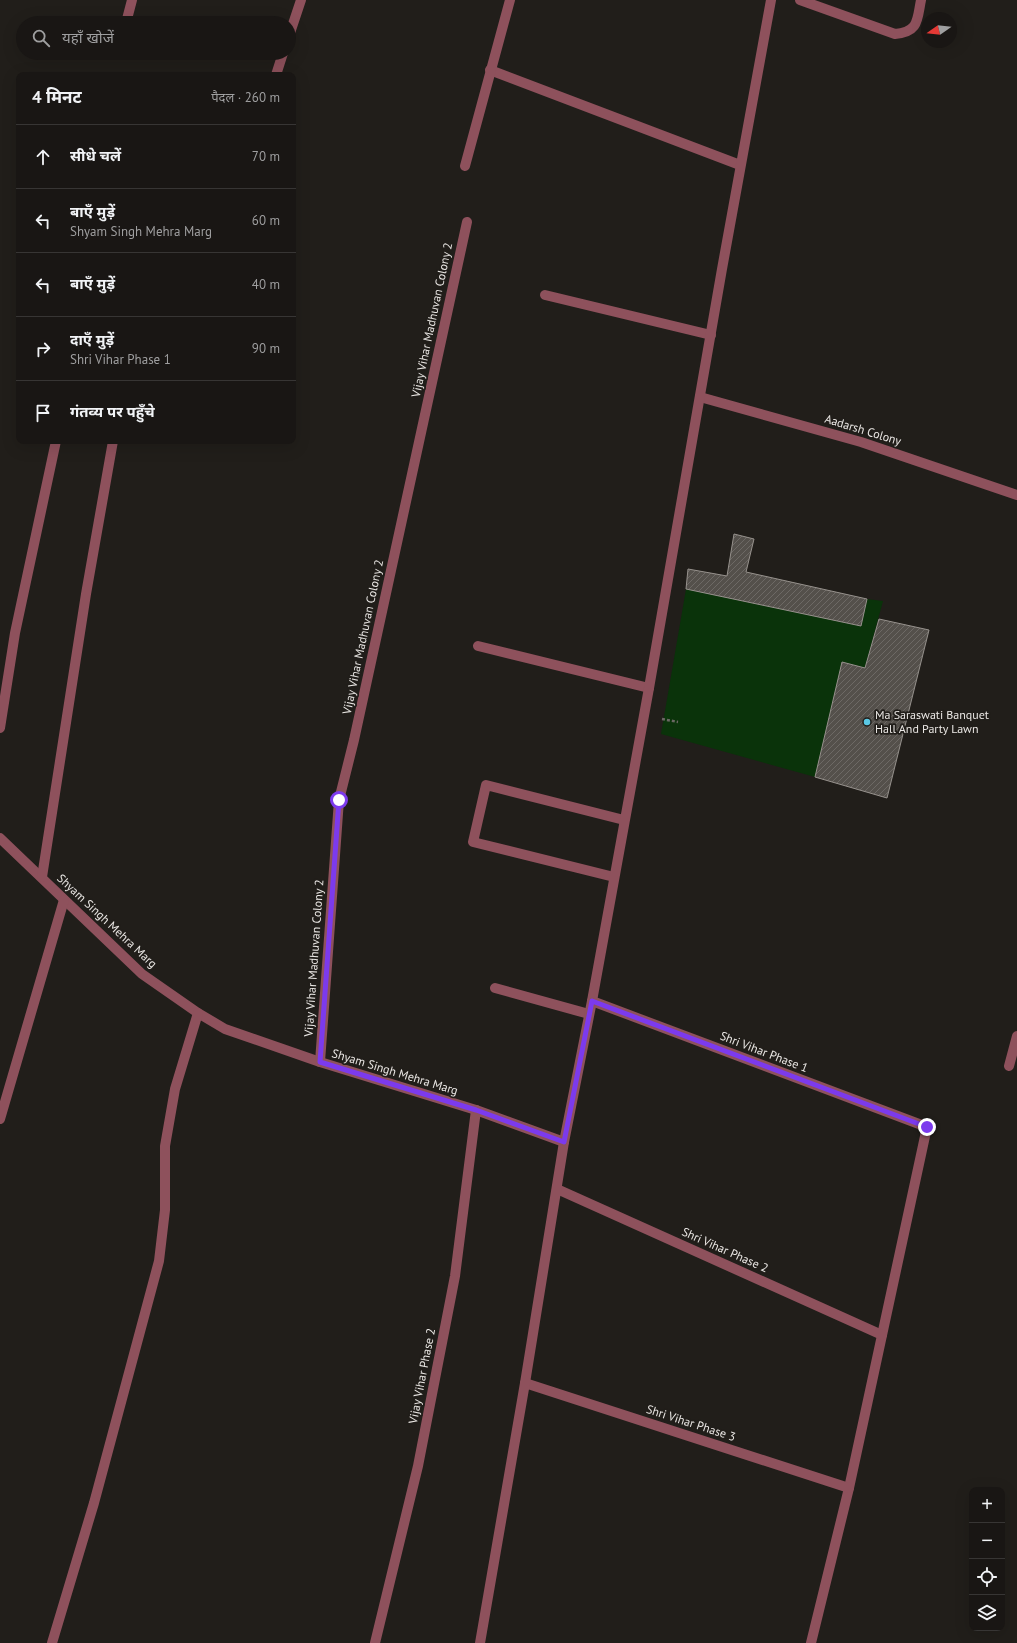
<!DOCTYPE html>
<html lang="hi">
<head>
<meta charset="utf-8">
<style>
  :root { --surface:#191614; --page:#262322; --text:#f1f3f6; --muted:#9f9fa0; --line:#373534 }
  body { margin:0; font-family:"PT Sans","Noto Sans Devanagari",sans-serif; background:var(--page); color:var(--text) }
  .controls { position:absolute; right:12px; bottom:12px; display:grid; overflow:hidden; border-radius:8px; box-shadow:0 4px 16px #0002 }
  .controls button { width:36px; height:36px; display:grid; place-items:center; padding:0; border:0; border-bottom:1px solid var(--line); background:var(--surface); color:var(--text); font:20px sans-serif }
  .compass { position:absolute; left:921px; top:12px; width:36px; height:36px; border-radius:50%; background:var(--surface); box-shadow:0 4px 16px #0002; rotate:256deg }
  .stop { position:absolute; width:12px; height:12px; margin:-9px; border:3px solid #7c3aed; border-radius:50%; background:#fff }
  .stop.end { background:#7c3aed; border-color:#fff; box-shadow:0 1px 4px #0008 }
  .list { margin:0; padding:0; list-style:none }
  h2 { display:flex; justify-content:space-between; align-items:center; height:52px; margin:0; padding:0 16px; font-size:17px }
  h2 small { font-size:13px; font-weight:400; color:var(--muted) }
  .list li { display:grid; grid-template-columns:26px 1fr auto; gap:12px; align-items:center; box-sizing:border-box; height:64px; padding:0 16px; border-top:1px solid var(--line) }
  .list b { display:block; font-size:15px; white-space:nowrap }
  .list p { margin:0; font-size:13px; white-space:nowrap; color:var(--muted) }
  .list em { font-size:13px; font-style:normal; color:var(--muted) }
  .icon { flex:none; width:22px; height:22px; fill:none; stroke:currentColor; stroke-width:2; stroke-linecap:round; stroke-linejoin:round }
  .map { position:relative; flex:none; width:1017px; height:1643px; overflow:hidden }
  .search { position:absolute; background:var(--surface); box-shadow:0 4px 16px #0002; left:16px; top:16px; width:280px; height:44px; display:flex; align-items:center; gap:10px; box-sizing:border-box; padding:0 14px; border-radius:22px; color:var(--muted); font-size:15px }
  .panel { position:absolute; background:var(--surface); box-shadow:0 4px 16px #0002; left:16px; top:72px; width:280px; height:372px; border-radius:8px }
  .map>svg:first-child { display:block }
  .grass { fill:#0a330a }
  .building { fill:url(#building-hatch); stroke:#97928d }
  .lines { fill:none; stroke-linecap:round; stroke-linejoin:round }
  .path { stroke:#6b6864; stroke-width:2.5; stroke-dasharray:3 2; stroke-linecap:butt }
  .minor { stroke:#8e515c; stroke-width:10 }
  .route { stroke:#7c3aed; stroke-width:5 }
  .poi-dot { fill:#5ac8e5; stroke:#211e1a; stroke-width:1.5 }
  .labels { text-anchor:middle; stroke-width:3.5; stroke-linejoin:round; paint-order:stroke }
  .street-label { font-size:12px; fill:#eae7e4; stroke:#211e1a }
  .poi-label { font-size:12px; fill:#eae7e4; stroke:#211e1a; text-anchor:start }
</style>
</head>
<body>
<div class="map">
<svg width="1017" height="1643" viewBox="0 0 1017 1643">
  <defs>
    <pattern id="building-hatch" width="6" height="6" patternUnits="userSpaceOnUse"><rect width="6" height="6" fill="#54504b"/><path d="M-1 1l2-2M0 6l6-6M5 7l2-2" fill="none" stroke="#6d6965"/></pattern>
  </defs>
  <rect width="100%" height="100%" fill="#211e1a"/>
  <path class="grass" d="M686,589L861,626L867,599L883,601L865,668L842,662L815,777L661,734Z"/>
  <g class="building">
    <path d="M734,534L754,539L746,572L867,599L861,626L686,589L688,569L727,576Z"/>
    <path d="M879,619L929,630L887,798L815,777L842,662L865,668Z"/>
  </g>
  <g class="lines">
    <path class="path" d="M662,719L678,722"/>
    <g class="minor">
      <path d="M800,0L895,34C919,32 917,20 921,0"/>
      <path d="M126,23L132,0"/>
      <path d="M289,36L301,0"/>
      <path d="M490,70L740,165"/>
      <path d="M276,75L283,53"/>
      <path d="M465,166L510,0"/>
      <path d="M545,295L711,335"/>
      <path d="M700,397L861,442L1017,495"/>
      <path d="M478,646L649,688"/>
      <path d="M0,728L15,633L56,441"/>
      <path d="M0,838L142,974L198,1013L225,1029L320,1062L476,1110L564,1142"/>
      <path d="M42,877L86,594L113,441"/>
      <path d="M614,877L473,842L486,785L624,820"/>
      <path d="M495,988L589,1014"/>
      <path d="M592,1001L927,1127L849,1488L811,1643"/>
      <path d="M320,1062L339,800L354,740L467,222"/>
      <path d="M1009,1066L1017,1036"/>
      <path d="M0,1119L64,900"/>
      <path d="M557,1189L882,1335"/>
      <path d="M525,1383L849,1488"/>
      <path d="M52,1643L94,1503L159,1261L165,1210V1146L175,1089L198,1013"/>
      <path d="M375,1643L418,1466L455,1276L476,1110"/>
      <path d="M480,1643L525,1383L564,1142L592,1001L649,688L722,269L771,0"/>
    </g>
  </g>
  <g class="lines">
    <path class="route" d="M339,800L320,1062L476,1110L564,1142L592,1001L927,1127"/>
  </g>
  <circle class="poi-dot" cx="867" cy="722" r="4"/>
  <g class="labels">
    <g class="street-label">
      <text transform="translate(432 320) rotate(-78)" y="4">Vijay Vihar Madhuvan Colony 2</text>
      <text transform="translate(863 430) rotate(17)" y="4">Aadarsh Colony</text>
      <text transform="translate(363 637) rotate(-78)" y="4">Vijay Vihar Madhuvan Colony 2</text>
      <text transform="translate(107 921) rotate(43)" y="4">Shyam Singh Mehra Marg</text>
      <text transform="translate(314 958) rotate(-86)" y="4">Vijay Vihar Madhuvan Colony 2</text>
      <text transform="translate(764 1052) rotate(21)" y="4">Shri Vihar Phase 1</text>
      <text transform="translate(395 1072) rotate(17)" y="4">Shyam Singh Mehra Marg</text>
      <text transform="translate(725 1250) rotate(24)" y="4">Shri Vihar Phase 2</text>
      <text transform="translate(422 1376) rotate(-79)" y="4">Vijay Vihar Phase 2</text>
      <text transform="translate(691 1423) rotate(18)" y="4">Shri Vihar Phase 3</text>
    </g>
    <g class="poi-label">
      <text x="875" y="719">Ma Saraswati Banquet<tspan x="875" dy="14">Hall And Party Lawn</tspan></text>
    </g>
  </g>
</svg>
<div class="controls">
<button>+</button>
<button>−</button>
<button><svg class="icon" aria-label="locate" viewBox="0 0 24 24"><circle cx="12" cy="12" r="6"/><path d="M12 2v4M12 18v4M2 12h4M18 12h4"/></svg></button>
<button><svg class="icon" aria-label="layers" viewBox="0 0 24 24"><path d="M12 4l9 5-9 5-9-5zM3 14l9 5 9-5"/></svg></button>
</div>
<svg class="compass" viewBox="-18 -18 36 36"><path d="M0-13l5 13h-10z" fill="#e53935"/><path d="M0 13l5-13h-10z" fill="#9f9fa0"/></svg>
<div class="stop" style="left:339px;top:800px"></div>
<div class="stop end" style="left:927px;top:1127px"></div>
<div class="search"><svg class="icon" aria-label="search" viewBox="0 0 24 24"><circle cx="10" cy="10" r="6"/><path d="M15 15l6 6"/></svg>यहाँ खोजें</div>
<section class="panel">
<h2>4 मिनट<small>पैदल · 260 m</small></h2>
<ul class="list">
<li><svg class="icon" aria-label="ahead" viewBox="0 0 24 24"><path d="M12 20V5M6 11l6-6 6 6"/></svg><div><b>सीधे चलें</b></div><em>70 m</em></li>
<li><svg class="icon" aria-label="left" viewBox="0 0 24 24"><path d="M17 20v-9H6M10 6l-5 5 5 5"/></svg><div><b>बाएँ मुड़ें</b><p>Shyam Singh Mehra Marg</p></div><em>60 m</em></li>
<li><svg class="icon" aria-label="left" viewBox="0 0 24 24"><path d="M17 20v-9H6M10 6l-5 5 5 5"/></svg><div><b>बाएँ मुड़ें</b></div><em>40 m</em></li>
<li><svg class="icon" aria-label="right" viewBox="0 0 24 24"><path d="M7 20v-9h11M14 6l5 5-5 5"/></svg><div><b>दाएँ मुड़ें</b><p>Shri Vihar Phase 1</p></div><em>90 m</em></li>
<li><svg class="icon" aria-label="arrive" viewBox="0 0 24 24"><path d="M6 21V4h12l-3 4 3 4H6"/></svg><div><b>गंतव्य पर पहुँचे</b></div></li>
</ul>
</section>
</div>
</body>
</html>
